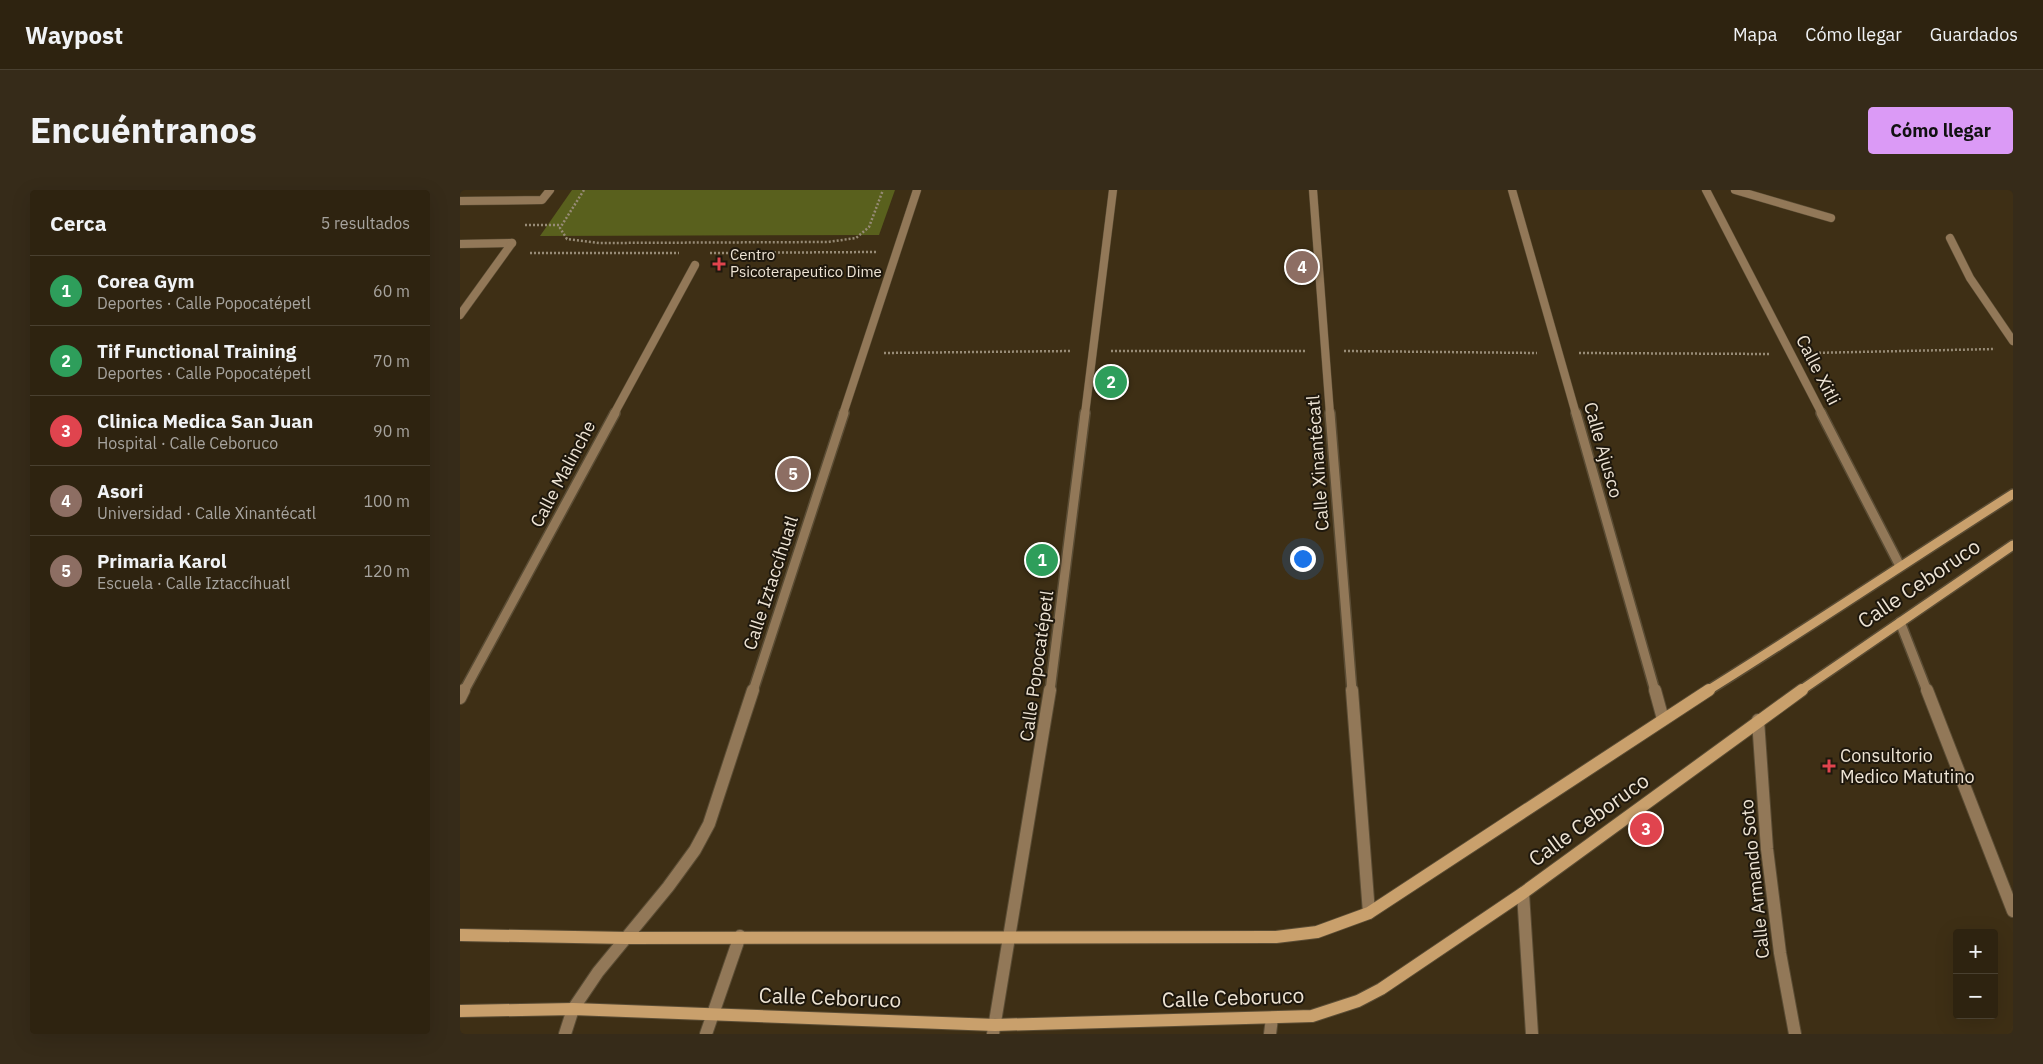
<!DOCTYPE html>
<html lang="es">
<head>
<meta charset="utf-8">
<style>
  :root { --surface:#2e2310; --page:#362b19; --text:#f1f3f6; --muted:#a7a49f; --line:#494030; --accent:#db9af6 }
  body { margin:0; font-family:"IBM Plex Sans",sans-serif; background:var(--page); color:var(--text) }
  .controls { position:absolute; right:15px; bottom:15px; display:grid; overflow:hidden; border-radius:5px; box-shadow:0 5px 20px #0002 }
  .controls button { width:45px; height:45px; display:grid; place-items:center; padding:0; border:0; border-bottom:1px solid var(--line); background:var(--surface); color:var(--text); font:25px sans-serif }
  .you { position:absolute; left:842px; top:368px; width:18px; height:18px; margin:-12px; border:4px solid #fff; border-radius:50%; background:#1a73e8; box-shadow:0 0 0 8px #1a73e833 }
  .badge { display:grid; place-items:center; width:32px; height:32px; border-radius:50%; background:var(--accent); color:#fff; font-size:16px; font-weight:700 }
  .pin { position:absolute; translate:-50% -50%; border:2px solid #fff; box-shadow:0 1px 5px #0006 }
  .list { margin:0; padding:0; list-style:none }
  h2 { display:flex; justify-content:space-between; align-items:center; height:65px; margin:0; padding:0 20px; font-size:21px }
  h2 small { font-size:16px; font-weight:400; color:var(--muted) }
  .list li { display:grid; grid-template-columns:32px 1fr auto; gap:15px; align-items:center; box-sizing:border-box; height:70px; padding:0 20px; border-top:1px solid var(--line) }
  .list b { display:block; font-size:19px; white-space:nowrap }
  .list p { margin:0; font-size:16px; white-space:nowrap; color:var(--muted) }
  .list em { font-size:16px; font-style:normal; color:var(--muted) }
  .map { position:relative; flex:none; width:1553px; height:844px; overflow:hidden; border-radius:5px }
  header { display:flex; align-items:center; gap:30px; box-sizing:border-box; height:70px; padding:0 25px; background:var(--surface); border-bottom:1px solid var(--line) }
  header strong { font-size:24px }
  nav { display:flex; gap:28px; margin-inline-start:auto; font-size:18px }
  .intro { display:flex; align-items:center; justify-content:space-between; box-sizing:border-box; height:120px; padding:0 30px }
  h1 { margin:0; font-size:35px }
  .button { padding:12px 22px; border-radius:5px; background:var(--accent); color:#111; font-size:18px; font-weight:700 }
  main { display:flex; gap:30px; padding:0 30px }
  aside { flex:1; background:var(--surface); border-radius:5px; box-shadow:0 5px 20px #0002 }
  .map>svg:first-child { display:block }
  .green { fill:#59601d }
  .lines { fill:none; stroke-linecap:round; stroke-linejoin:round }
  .service-casing { stroke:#5a4c34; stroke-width:9 }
  .minor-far2-casing { stroke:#5a4c34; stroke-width:9 }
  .minor-far1-casing { stroke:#5a4c34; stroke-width:12 }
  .minor-casing { stroke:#5a4c34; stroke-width:14 }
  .secondary-far1-casing { stroke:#5a4c34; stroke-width:12 }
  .secondary-casing { stroke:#5a4c34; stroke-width:14 }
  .path { stroke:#978b76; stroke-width:2.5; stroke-dasharray:2 2; stroke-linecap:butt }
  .service { stroke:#927858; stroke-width:8 }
  .minor-far2 { stroke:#927858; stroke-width:8 }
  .minor-far1 { stroke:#927858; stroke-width:9 }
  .minor { stroke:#927858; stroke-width:12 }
  .secondary-far1 { stroke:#c9a06c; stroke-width:9 }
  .secondary { stroke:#c9a06c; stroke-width:12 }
  .health-dot { fill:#e0444e; stroke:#1f180d; stroke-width:2 }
  .labels { text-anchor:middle; stroke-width:4; stroke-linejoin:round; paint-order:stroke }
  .far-poi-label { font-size:15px; fill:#eee4d5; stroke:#1f180d; text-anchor:start }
  .street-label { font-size:18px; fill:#eee4d5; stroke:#1f180d }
  .poi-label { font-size:18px; fill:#eee4d5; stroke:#1f180d; text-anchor:start }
  .near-street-label { font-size:21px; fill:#eee4d5; stroke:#1f180d }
</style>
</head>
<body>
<header>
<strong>Waypost</strong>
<nav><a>Mapa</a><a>Cómo llegar</a><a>Guardados</a></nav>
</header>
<div class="intro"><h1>Encuéntranos</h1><a class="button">Cómo llegar</a></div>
<main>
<aside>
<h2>Cerca<small>5 resultados</small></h2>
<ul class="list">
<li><span class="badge" style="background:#2e9e5b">1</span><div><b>Corea Gym</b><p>Deportes · Calle Popocatépetl</p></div><em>60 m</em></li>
<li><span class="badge" style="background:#2e9e5b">2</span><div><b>Tif Functional Training</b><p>Deportes · Calle Popocatépetl</p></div><em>70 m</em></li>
<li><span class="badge" style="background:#e0444e">3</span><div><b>Clinica Medica San Juan</b><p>Hospital · Calle Ceboruco</p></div><em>90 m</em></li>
<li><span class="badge" style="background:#8d6e63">4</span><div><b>Asori</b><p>Universidad · Calle Xinantécatl</p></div><em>100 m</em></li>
<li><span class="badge" style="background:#8d6e63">5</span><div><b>Primaria Karol</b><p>Escuela · Calle Iztaccíhuatl</p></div><em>120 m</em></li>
</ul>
</aside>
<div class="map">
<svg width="1553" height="844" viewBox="0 0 1553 844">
  <rect width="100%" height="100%" fill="#3e2f15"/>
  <path class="green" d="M112,0H435L419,45L80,46Z"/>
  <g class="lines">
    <defs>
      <path id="service" d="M1275,0L1371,28"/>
      <g id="minor-far2">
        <path d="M853,0L870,224"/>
        <path d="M1052,0L1116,224"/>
        <path d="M1246,0L1362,224"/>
        <path d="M0,11L82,10L90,0"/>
        <path d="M1490,48L1510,88L1553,151"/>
        <path d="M0,54L52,53"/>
        <path d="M0,125L52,53"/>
        <path d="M154,224L235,75"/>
        <path d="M383,224L457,0"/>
        <path d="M625,224L653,0"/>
      </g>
      <g id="minor-far1">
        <path d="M870,223L892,501"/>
        <path d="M1116,223L1195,501"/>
        <path d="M1361,223L1440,376"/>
        <path d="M1440,432L1467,501"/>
        <path d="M4,501L155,223"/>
        <path d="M293,501L384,223"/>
        <path d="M590,501L625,223"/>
      </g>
      <g id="minor">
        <path d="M892,500L909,723"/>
        <path d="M1195,500L1203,529"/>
        <path d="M1467,500L1553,721"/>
        <path d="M0,508L4,500"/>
        <path d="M1298,530L1307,659L1320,763L1335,844"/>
        <path d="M1063,703L1072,844"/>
        <path d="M105,844L113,819L138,782L208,697L235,660L249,634L293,500"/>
        <path d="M246,844L280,746"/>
        <path d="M533,844L590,500"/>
        <path d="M810,844L812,828"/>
      </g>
      <g id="secondary-far1">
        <path d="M1247,501C1350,437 1451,369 1553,304"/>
        <path d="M1340,501L1553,355"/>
      </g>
      <g id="secondary">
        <path d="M0,745L167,748L816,747L857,742L909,723L1249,500"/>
        <path d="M0,821L113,819L535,835L852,826L898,811L921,799L1063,703L1342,500"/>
      </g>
    </defs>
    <use href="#service" class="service-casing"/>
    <use href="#minor-far2" class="minor-far2-casing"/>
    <use href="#minor-far1" class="minor-far1-casing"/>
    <use href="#minor" class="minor-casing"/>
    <use href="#secondary-far1" class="secondary-far1-casing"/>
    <use href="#secondary" class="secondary-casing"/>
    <g class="path">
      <path d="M124,0L100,38L107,49L139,53L368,52L396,48L409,37L423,0"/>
      <path d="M65,35H101"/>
      <path d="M70,63H219"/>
      <path d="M250,63L416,62"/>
      <path d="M651,161H845"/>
      <path d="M884,161L1077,163"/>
      <path d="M424,163L612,161"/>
      <path d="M1119,163L1310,164"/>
      <path d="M1351,163L1535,159"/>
    </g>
    <use href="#service" class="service"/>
    <use href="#minor-far2" class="minor-far2"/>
    <use href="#minor-far1" class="minor-far1"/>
    <use href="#minor" class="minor"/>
    <use href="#secondary-far1" class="secondary-far1"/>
    <use href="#secondary" class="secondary"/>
  </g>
  <g class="health-dot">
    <path d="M256.5 66.5h5v5h5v5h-5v5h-5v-5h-5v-5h5z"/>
    <path d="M1366.5 568.5h5v5h5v5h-5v5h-5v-5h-5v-5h5z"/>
  </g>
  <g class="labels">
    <g class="far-poi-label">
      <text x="270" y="70">Centro<tspan x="270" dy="17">Psicoterapeutico Dime</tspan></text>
    </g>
    <g class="street-label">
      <text transform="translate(1358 180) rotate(63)" y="6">Calle Xitli</text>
      <text transform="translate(1143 260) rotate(74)" y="6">Calle Ajusco</text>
      <text transform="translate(858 273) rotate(-94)" y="6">Calle Xinantécatl</text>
      <text transform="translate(103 284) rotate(-62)" y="6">Calle Malinche</text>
      <text transform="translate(311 393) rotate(-72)" y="6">Calle Iztaccíhuatl</text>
      <text transform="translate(577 476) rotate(-82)" y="6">Calle Popocatépetl</text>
      <text transform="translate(1295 689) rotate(-96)" y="6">Calle Armando Soto</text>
    </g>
    <g class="poi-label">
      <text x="1380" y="572">Consultorio<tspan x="1380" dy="21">Medico Matutino</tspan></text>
    </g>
    <g class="near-street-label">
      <text transform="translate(1459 394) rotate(-34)" y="7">Calle Ceboruco</text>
      <text transform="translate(1129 630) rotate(-36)" y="7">Calle Ceboruco</text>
      <text transform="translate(370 808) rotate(2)" y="7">Calle Ceboruco</text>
      <text transform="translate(773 808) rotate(-2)" y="7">Calle Ceboruco</text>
    </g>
  </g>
</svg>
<div class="controls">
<button>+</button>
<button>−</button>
</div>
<div class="you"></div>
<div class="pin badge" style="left:582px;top:370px;background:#2e9e5b">1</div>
<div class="pin badge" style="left:651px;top:192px;background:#2e9e5b">2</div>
<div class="pin badge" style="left:1186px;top:639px;background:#e0444e">3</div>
<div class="pin badge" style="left:842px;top:77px;background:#8d6e63">4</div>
<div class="pin badge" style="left:333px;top:284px;background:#8d6e63">5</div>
</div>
</main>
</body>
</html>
